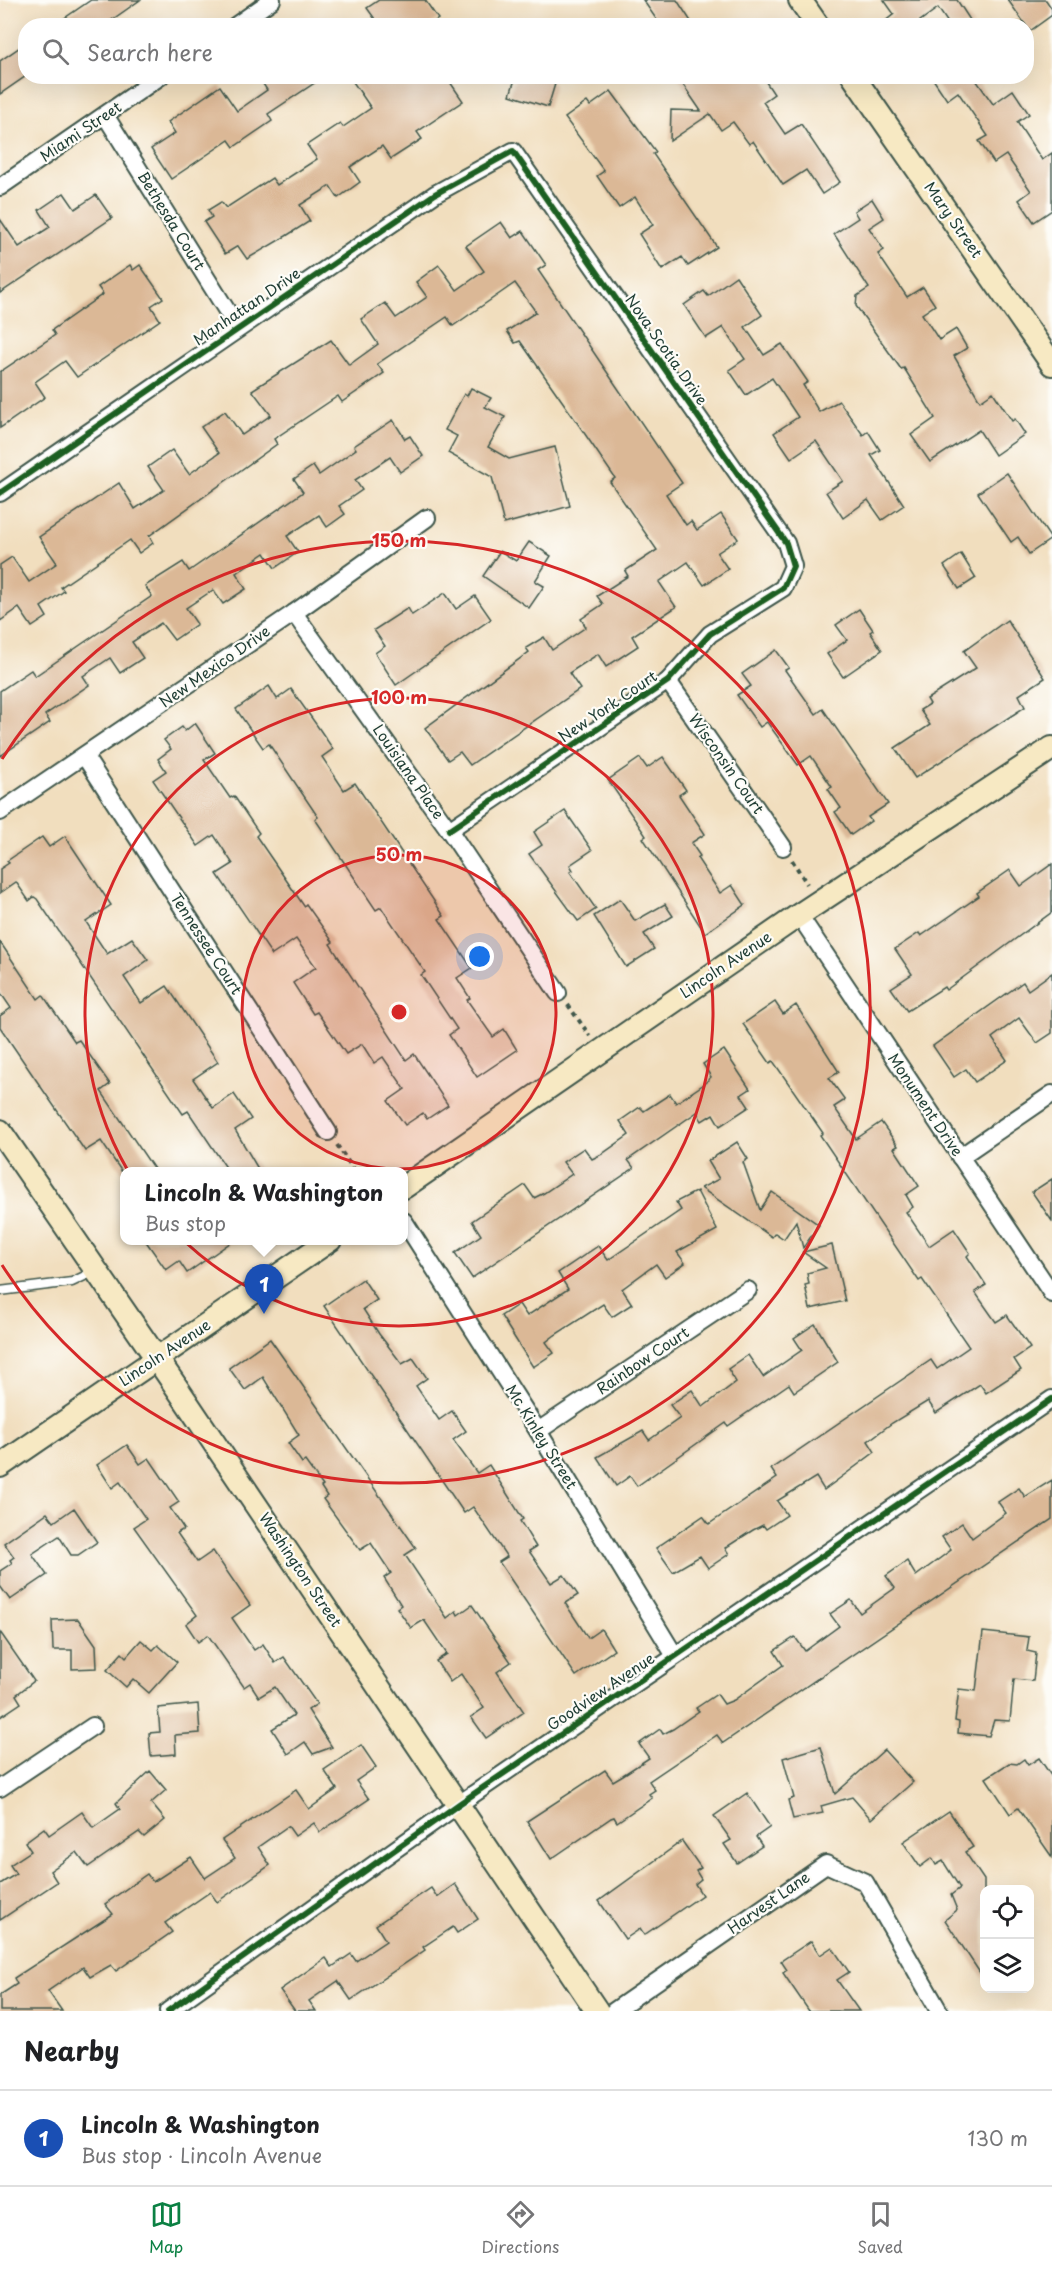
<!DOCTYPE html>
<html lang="en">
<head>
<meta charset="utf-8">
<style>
  :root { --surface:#fff; --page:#f6f6f6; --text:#202124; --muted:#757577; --line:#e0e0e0; --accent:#0b8043 }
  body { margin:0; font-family:"Playpen Sans",sans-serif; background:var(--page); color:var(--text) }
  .controls { position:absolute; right:18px; bottom:18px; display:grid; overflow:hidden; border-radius:12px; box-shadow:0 6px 24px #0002 }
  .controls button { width:54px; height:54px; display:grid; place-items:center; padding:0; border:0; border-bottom:2px solid var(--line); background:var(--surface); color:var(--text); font:30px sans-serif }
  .you { position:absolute; left:480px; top:957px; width:21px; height:21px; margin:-15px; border:4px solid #fff; border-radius:50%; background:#1a73e8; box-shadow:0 0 0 9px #1a73e833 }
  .badge { display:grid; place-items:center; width:39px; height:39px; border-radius:50%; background:var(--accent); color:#fff; font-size:20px; font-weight:700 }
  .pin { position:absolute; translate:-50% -50px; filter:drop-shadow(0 2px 3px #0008) }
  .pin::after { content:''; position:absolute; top:32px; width:21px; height:18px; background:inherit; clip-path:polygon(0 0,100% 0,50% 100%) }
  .popup { position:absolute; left:120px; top:1167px; width:288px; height:78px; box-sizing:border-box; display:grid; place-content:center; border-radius:12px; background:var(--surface); filter:drop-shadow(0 2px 4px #0005); font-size:20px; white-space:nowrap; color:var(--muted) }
  .popup b { font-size:22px; color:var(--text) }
  .popup::after { content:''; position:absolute; left:50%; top:100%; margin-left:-12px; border:12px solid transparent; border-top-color:var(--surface) }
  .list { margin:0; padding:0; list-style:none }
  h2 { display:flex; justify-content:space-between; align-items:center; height:78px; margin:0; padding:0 24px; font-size:26px }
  h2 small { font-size:20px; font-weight:400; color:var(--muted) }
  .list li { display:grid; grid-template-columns:39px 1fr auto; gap:18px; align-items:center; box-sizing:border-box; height:96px; padding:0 24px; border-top:2px solid var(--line) }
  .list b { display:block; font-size:22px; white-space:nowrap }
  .list p { margin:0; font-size:20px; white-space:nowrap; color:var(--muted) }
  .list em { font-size:20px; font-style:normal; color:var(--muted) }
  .icon { flex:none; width:33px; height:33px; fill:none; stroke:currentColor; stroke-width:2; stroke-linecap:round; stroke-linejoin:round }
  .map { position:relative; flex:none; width:1052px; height:2011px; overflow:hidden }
  .search { position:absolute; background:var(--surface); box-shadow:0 6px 24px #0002; left:18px; right:18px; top:18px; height:66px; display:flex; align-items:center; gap:15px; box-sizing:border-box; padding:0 21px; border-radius:24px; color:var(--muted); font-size:22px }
  .sheet { height:174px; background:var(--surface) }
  nav { display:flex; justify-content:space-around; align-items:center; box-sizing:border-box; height:84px; border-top:2px solid var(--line); background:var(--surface); font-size:16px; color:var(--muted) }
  nav a { display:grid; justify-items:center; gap:3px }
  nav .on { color:var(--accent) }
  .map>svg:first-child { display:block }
  .building { fill:#dbb896 }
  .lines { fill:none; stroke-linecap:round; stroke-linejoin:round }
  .lane-casing { stroke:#3e5549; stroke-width:11 }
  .street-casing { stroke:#3e5549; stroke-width:20 }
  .secondary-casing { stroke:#3e5549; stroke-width:26 }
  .path { stroke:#3e5549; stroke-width:4; stroke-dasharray:4.5 4.5; stroke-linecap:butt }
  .lane { stroke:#fff; stroke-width:8 }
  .street { stroke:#fff; stroke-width:16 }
  .secondary { stroke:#f7e9c3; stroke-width:22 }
  .cycleway-casing { stroke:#fdfcf7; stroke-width:10 }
  .cycleway { stroke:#1b5e20; stroke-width:6 }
  .ring { fill:none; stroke:#d62828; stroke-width:3 }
  .labels { text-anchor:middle; stroke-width:4.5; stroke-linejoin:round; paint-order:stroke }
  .street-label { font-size:15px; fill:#1f3d34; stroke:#fdfcf7 }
  .centre { fill:#d62828; stroke:#fdfcf7; stroke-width:3 }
  .ring-label { font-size:18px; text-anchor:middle; font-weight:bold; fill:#d62828; stroke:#fdfcf7; stroke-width:4.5; stroke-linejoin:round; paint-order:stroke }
</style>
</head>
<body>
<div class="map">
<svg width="1052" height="2011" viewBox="0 0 1052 2011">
  <rect width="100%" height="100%" fill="#fdfcf7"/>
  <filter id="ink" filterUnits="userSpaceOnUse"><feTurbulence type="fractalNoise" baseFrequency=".0167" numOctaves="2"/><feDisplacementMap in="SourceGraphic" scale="12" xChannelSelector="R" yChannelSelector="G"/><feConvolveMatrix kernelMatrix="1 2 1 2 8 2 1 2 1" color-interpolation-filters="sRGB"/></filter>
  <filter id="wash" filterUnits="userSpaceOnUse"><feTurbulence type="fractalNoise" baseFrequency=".008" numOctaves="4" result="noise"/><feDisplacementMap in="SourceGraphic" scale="24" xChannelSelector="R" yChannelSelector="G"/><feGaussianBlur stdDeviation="1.35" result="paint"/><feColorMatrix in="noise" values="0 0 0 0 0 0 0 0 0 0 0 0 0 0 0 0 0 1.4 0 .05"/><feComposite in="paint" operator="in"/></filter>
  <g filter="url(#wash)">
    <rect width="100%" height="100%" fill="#f1debe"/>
    <g id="blocks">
      <g class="building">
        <path d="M91,0H140L103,26H53Z"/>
        <path d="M379,0H425L438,19L428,26H380L367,8Z"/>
        <path d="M643,0H677L694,26H661Z"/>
        <path d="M884,0H957L974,26H950L938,8L913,26H879L894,14Z"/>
        <path d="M1008,0H1046L1052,9V15L1030,31Z"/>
        <path d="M26,43V76L0,94V61Z"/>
        <path d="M258,76H325L268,114L272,121L234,147L229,140L171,179L151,149L175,133L168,122L220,86L237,111L267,90Z"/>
        <path d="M349,76H446L463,101L417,132L422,139L391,159L382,146L350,167L360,182L338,198L330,186L300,205L310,221L286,236L247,259L238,246L225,254L204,222L212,217L208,210L221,202L226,208L272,178L277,185L317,159L307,145L340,123L343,127L371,108Z"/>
        <path d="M516,76H552L550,82L555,84L548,107L510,95Z"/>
        <path d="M677,76H762L774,94L763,102L785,134L801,124L840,182L822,194L806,170L783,185L753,141L749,144L733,122L721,130L710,114L670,141L671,110L701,111Z"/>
        <path d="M931,76H981L976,80L993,104L1013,90L1029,114L1017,122L1042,160L1052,153V210L1034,222L1019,200L1031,191L1006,155L994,163L979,141L988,136L958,92L947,100Z"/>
        <path d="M611,91L656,152L653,154L717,247L688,266L682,257L662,270L639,234L653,225L635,197L619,208L597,176L604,171L565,118L587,102L590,106Z"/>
        <path d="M64,193L75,209L96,195L112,218L0,293V219L19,247L50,227L39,210Z"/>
        <path d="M872,199L884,218L869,228L884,250L878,254L907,297L923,287L935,305L922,314L939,340L956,329L967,348L954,356L980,401L993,392L1012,421L1015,419L1025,434L995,455L979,430L930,462L911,435L935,418L904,368L901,369L856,306L857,296L869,288L834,234L858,218L854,211Z"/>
        <path d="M501,222L512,238L523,231L546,265L538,270L682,483L666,494L686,525L691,521L697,530L721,514L738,539L717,553L728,569L704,585L688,562L659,582L676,607L632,636L638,646L606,667L598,654L569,673L580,689L470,765L460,752L448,760L425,728L529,652L526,648L544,637L552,650L586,627L581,619L603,604L597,596L628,576L625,571L657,550L610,482L615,478L574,418L520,341L515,343L507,331L536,312L515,283L453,326L447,317L377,364L384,373L342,402L338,396L274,439L277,444L149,536L153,543L139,553L130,540L61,587L64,591L41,607L47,617L32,627L19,608L0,621V565L12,557L29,582L57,563L39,537L119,483L135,509L164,490L148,467L172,450L189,474L219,453L201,427L225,411L242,435L271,415L252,390L331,340L349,365L378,344L361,319L385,303L396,318L427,297L416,282L439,265L457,290L484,271L466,246Z"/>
        <path d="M130,265L133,270L140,265L163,298L151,306L160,320L77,377L65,361L35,382L45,397L0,428V372L55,335L52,330L103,294L98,287Z"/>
        <path d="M736,276L762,315L745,327L764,355L782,344L808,382L803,385L819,412L839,401L863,435L868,431L880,450L871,455L904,505L882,520L868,500L843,518L826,492L843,481L816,441L791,458L774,433L798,417L772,378L746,395L729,370L745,359L723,327L706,338L684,305L704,291L708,296Z"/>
        <path d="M471,388L491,398L485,407L505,417L488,447L509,459L555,447L570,506L504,524L492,477L448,453L457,436L445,430L464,394L467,396Z"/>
        <path d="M393,420L405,439L410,436L423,456L400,472L390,457L355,480L362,490L339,506L345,514L327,527L319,515L287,536L298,552L275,568L265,553L236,573L246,589L223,604L213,590L186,608L197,624L174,640L161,623L132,642L143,658L120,673L110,658L83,676L89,685L45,715L50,722L0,756V691L31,670L35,676L152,596L145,586L183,562L189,571L303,492L294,479L313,466L319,475L356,449L354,446Z"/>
        <path d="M1007,473L1051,539L1029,554L1018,537L1011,542L978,493Z"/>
        <path d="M529,542L551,556L535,581L544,586L529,608L483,576L500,551L516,561Z"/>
        <path d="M961,554L976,578L959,589L944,566Z"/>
        <path d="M445,593L456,609L475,596L491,619L396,685L375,653L385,646L374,630L408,608L412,615Z"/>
        <path d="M859,609L873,630L870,632L882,650L843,677L827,654L847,640L836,625Z"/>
        <path d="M1007,620L1045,678L1019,695L1025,707L915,778L895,748L930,725L920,710L930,704L927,699L976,668L964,651Z"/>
        <path d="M776,650L789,668L785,670L816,714L823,709L888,804L868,817L871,821L851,835L835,812L841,808L828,789L832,787L811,756L798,765L767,722L760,727L737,695L751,686L742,674Z"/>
        <path d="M269,686L277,699L291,689L318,727L333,749L322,757L344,790L355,783L444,916L439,919L472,968L457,978L470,998L467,1000L493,1037L504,1029L517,1050L477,1077L449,1035L457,1029L421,975L425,972L381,907L376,910L315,819L318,817L269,744L263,748L236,709Z"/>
        <path d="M195,723L215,753L204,760L230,798L234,796L259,833L256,836L304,906L306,904L333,942L330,944L406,1060L414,1054L448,1105L427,1119L423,1113L405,1125L388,1101L405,1089L383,1057L374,1063L362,1044L346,1054L317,1012L313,1014L293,983L316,967L296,939L272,955L217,874L233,864L214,835L198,846L153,780L166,771L158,759L171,749L164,740L182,727L185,731Z"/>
        <path d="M663,757L686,790L679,795L705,834L691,843L700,856L697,858L720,893L732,885L745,905L705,933L643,838L646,836L608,780L640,758L647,768Z"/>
        <path d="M565,811L592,850L570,865L573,870L570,872L596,909L578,921L529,854L542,845L534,832Z"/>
        <path d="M65,836L111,905L86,922L107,954L132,938L148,960L124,977L141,1003L167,986L218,1062L193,1079L213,1108L234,1094L251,1119L235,1130L260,1172H229L188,1111L183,1114L37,899L34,897L29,901L16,882L0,893V869L9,863L7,861L42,837L49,847Z"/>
        <path d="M1052,864V912L946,990L944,987L907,1011L891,988L912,974L895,949L919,933L921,936L979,896L977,893L1010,870L1021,886Z"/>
        <path d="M620,899L635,921L665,904L673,916L644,934L654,949L626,967L594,916Z"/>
        <path d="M0,942L38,999L43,995L75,1042L79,1040L110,1084L101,1091L156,1172H122L101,1141L85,1151L32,1074L0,1027V1016L11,1008L0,992Z"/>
        <path d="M1052,973V1033L1037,1043L1019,1018L992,1038L1007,1060L975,1082L966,1069L954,1077L933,1046L1023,982L1028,990Z"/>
        <path d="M775,1002L783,1014L796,1005L839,1072L829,1078L845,1100L834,1107L856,1139L881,1122L898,1146L894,1148L919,1186L906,1195L913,1207L906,1212L929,1246L954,1229L970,1253L967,1256L986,1285L975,1292L996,1322L1007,1315L1030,1348L1014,1359L1021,1370L986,1393L980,1384L936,1413L928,1401L892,1423L868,1441L875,1452L824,1490L816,1477L777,1501L787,1515L766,1529L763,1525L753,1530L725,1548L729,1554L708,1568L700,1556L673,1572L656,1548L703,1516L709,1524L777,1478L771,1469L931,1360L937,1369L969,1347L922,1279L919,1281L820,1135L823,1133L773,1061L770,1063L743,1024Z"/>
        <path d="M724,1050L750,1089L741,1095L749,1107L720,1126L713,1114L702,1121L697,1112L628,1160L634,1168L472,1278L455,1253L481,1235L472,1221L525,1185L534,1198L544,1193L572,1174L563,1162L584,1148L592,1159L602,1154L629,1135L620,1121L640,1107L644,1111L670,1094L676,1103L704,1084L711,1077L703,1064Z"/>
        <path d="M737,1142L748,1159L743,1162L760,1210L772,1192L819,1225L803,1248L796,1221L784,1239L775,1233L772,1237L701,1188L719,1179L708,1161Z"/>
        <path d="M1052,1179V1221L1032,1192Z"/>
        <path d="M697,1191L717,1230L677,1252L685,1263L665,1277L656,1264L622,1289L632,1304L612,1317L603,1304L555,1335L546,1342L554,1353L533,1367L501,1316L519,1304L527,1316L568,1289L558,1273L598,1246L608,1260L681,1210L676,1202Z"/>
        <path d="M145,1240H234L187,1273L179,1261L166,1270Z"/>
        <path d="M832,1245L845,1301L810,1309L805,1285L809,1284L807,1273L826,1268L803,1252Z"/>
        <path d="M363,1279L377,1300L363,1309L379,1334L402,1364L413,1358L427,1378L416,1386L439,1420L452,1411L466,1431L453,1440L477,1473L489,1465L523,1519L520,1521L536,1547L529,1551L551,1583L564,1575L578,1595L565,1603L588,1638L601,1629L614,1650L576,1676L499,1562L507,1557L473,1507L464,1513L324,1306Z"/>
        <path d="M815,1324L838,1362L794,1392L789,1384L728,1426L726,1423L637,1486L630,1476L616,1486L597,1457L643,1431L649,1440L680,1418L670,1405L692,1390L703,1407L736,1382L728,1369L748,1355L763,1377L802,1350L794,1338Z"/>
        <path d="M270,1339L416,1548L405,1555L447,1618L456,1611L458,1615L472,1605L511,1662L497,1672L524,1712L486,1738L471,1717L484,1708L461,1674L450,1682L436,1661L447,1654L424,1620L411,1628L397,1608L401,1605L384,1578L391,1573L371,1543L360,1550L323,1499L327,1496L321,1487L323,1486L305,1461L302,1463L288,1443L299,1435L263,1377L245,1390L229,1368Z"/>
        <path d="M127,1445L140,1464L149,1458L179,1502L170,1508L184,1529L177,1533L197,1562L213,1551L250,1605L232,1618L254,1650L263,1644L275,1663L284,1657L317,1704L308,1710L332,1747L313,1754L305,1742L288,1754L272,1729L294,1715L275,1687L259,1697L250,1683L244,1687L208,1635L198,1642L186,1624L197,1615L134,1527L146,1519L120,1482L112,1488L97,1465Z"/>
        <path d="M1052,1480V1519L723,1743L717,1735L649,1781L655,1790L649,1794L652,1798L617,1822L614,1817L611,1818L551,1859L527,1821L605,1770L613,1781L623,1775L649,1758L639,1744L660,1729L663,1734L673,1729L699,1711L696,1708L717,1694L724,1704L734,1700L783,1665L774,1651L795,1637L805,1651L839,1626L830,1614L851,1600L860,1613L895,1588L886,1576L907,1561L916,1576L951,1550L942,1537L962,1523L972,1538L1006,1513L998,1502L1019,1488L1025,1497Z"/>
        <path d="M74,1508L97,1542L78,1555H71L59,1536L32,1554L47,1575L10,1600L0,1586V1571L12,1563L10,1560L14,1557L4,1543L47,1513L54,1522Z"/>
        <path d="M78,1619L96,1645L97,1668L72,1669V1650H53L52,1620Z"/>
        <path d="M0,1632L34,1681L16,1695L21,1703L0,1717Z"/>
        <path d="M983,1632L1029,1637L1027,1651L1036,1653L1033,1681L1014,1679L1010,1721L994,1720L989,1736L958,1733L959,1722L955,1721L959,1689L976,1691Z"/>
        <path d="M141,1640L153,1650L158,1645L177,1662L149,1693L133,1679L126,1687L107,1670L122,1653L126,1657Z"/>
        <path d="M198,1704L200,1733L175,1735L176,1754L151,1756L149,1733L160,1732L158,1708Z"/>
        <path d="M361,1745L376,1767L356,1781L369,1799L320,1832L314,1823L295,1836L288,1826L258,1847L270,1865L217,1902L210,1892L165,1923L172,1932L116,1971L111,1965L90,1977L83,1967L48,1991L62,2011H0V1995L17,1984L14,1978L113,1914L105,1904L147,1874L153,1882L191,1857L205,1878L235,1858L222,1840L296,1790L309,1809L337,1789L324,1770Z"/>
        <path d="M821,1747L835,1794L884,1750L913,1782L871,1819L852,1797L821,1806L823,1813L793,1819L788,1800L794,1798L783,1758Z"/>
        <path d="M1039,1758L1052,1777V1857L1018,1808L1010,1814L986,1778L1009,1763L1017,1764L1024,1759L1028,1765Z"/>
        <path d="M150,1771L166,1790L151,1803L165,1820L144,1837L139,1832L88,1867L77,1852L50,1871L57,1882L0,1920V1884L16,1874L10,1865L31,1851L25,1842L44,1828L49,1835L82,1812L93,1828L120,1809L116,1803Z"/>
        <path d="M747,1793L770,1827L756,1837L762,1846L737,1863L724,1844L731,1840L714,1816Z"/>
        <path d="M949,1811L973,1847L965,1852L984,1880V1979L945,1920L957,1910L951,1895L960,1888L943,1861L936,1865L932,1858L920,1867L903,1842Z"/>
        <path d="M682,1841L701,1868L696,1871L701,1879L695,1884L702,1895L644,1935L640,1929L625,1939L599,1901Z"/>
        <path d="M455,1884L478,1919L457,1933L453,1927L423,1947L425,1950L351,2000L338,1981L309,2001L316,2011H295L280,1990L326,1958L332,1967L351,1954L356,1961L386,1941L376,1925L431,1888L437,1897Z"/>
        <path d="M811,1941L820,1955L832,1947L849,1972L837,1980L859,2011H809L783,1973L787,1970L781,1961Z"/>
      </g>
    </g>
  </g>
  <g filter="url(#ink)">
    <use href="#blocks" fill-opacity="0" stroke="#3e5549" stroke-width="1.5"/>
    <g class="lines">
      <defs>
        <path id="lane" d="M0,1291L72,1282L95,1271"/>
        <g id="street">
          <path d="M235,26L272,0"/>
          <path d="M105,115L237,327"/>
          <path d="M0,187L161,76"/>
          <path d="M0,493L435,194L513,151L786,543L793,566L783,588L710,634L668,681L449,830"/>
          <path d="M294,613L449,830L558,993"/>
          <path d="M668,681L783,847"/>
          <path d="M85,757L328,1132"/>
          <path d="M0,812L294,613L427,518"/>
          <path d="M799,915L1052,1294"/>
          <path d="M960,1157L1052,1094"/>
          <path d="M404,1221L538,1431L675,1656"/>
          <path d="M538,1431L748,1290"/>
          <path d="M0,1788L93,1726"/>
          <path d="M168,2011L459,1804L1052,1399"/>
          <path d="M614,2011L826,1864L865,1882L939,2011"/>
        </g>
        <g id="secondary">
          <path d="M800,0L818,26"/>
          <path d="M853,76L1052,364"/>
          <path d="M0,1131L175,1385L597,2011"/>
          <path d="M404,1187L799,915L1052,748"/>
          <path d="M0,1466L330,1240"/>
        </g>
      </defs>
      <use href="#lane" class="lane-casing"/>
      <use href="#street" class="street-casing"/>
      <use href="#secondary" class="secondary-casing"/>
      <g class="path">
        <path d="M792,860L807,884"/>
        <path d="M568,1005L590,1036"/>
        <path d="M337,1145L355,1172"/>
      </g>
      <use href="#lane" class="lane"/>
      <use href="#street" class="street"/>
      <use href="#secondary" class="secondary"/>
      <defs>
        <g id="cycleway">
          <path d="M0,493L435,194L513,151L786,543L793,566L783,588L710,634L668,681L449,830"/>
          <path d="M168,2011L459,1804L1052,1399"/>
        </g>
      </defs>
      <use href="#cycleway" class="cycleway-casing"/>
      <use href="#cycleway" class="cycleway"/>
    </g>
  </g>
  <circle cx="399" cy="1012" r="157" fill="#d62828" fill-opacity=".12"/>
  <g class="ring">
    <circle cx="399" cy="1012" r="157"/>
    <circle cx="399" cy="1012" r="314"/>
    <path d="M2 759A471 471 0 1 1 2 1265"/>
  </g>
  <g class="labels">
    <g class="street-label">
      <text transform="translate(81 132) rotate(-34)" y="5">Miami Street</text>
      <text transform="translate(953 220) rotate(55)" y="5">Mary Street</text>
      <text transform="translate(171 221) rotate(58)" y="5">Bethesda Court</text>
      <text transform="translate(247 307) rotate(-34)" y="5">Manhattan Drive</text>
      <text transform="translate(666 350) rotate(55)" y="5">Nova Scotia Drive</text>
      <text transform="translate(215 667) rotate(-35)" y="5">New Mexico Drive</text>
      <text transform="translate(608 707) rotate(-34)" y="5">New York Court</text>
      <text transform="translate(726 764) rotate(55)" y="5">Wisconsin Court</text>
      <text transform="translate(408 772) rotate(55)" y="5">Louisiana Place</text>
      <text transform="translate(206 944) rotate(57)" y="5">Tennessee Court</text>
      <text transform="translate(726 965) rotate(-34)" y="5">Lincoln Avenue</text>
      <text transform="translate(925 1105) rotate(56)" y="5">Monument Drive</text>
      <text transform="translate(165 1353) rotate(-34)" y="5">Lincoln Avenue</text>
      <text transform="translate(643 1361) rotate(-34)" y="5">Rainbow Court</text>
      <text transform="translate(541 1437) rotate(58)" y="5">Mc Kinley Street</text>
      <text transform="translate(300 1570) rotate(56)" y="5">Washington Street</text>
      <text transform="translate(601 1692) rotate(-34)" y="5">Goodview Avenue</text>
      <text transform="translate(769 1903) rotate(-35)" y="5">Harvest Lane</text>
    </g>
  </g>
  <circle cx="399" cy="1012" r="9" class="centre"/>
  <g class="ring-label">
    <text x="399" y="547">150 m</text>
    <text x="399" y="704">100 m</text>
    <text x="399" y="861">50 m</text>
  </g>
</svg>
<div class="controls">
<button><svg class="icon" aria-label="locate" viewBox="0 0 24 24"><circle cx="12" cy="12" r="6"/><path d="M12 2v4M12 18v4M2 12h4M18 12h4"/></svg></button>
<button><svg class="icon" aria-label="layers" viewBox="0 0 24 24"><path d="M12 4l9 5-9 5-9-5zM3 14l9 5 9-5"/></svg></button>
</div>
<div class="you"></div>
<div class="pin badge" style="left:264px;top:1314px;background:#1a4fb4">1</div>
<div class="popup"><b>Lincoln &amp; Washington</b>Bus stop</div>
<div class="search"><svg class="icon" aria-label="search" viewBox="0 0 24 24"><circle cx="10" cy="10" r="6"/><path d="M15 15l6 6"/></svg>Search here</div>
</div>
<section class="sheet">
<h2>Nearby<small></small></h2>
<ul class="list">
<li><span class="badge" style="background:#1a4fb4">1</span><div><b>Lincoln &amp; Washington</b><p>Bus stop · Lincoln Avenue</p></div><em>130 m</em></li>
</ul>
</section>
<nav>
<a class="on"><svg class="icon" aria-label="map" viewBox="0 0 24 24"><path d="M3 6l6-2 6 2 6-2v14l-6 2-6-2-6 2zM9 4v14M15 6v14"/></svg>Map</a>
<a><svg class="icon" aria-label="directions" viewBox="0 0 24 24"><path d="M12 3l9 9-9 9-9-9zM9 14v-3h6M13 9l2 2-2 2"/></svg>Directions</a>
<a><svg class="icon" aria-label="saved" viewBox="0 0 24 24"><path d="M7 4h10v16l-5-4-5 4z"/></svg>Saved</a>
</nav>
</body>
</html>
